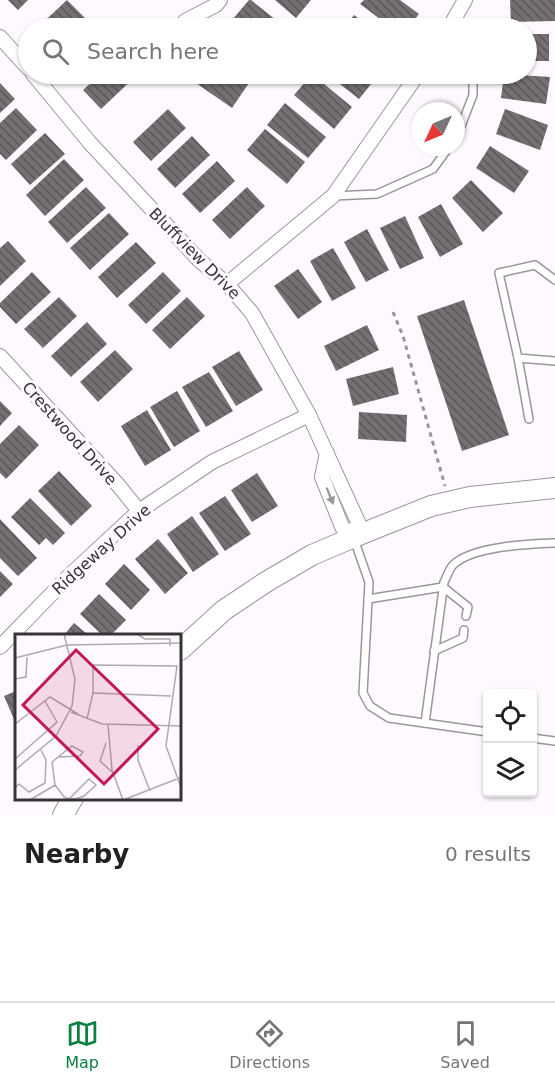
<!DOCTYPE html>
<html lang="en">
<head>
<meta charset="utf-8">
<style>
  :root { --surface:#fff; --page:#f2f2f2; --text:#222; --muted:#767676; --line:#e0e0e0; --accent:#0b8043 }
  body { margin:0; font-family:"DejaVu Sans",sans-serif; background:var(--page); color:var(--text) }
  .controls { position:absolute; right:18px; bottom:18px; display:grid; overflow:hidden; border-radius:6px; box-shadow:0 2px 4px #0004 }
  .controls button { width:54px; height:54px; display:grid; place-items:center; padding:0; border:0; border-bottom:2px solid var(--line); background:var(--surface); color:var(--text); font:30px sans-serif }
  .compass { position:absolute; left:411px; top:102px; width:54px; height:54px; border-radius:50%; background:var(--surface); box-shadow:0 2px 4px #0004; rotate:226deg }
  .list { margin:0; padding:0; list-style:none }
  h2 { display:flex; justify-content:space-between; align-items:center; height:78px; margin:0; padding:0 24px; font-size:26px }
  h2 small { font-size:20px; font-weight:400; color:var(--muted) }
  .icon { flex:none; width:33px; height:33px; fill:none; stroke:currentColor; stroke-width:2; stroke-linecap:round; stroke-linejoin:round }
  .map { position:relative; flex:none; width:555px; height:815px; overflow:hidden }
  .search { position:absolute; background:var(--surface); box-shadow:0 2px 4px #0004; left:18px; right:18px; top:18px; height:66px; display:flex; align-items:center; gap:15px; box-sizing:border-box; padding:0 21px; border-radius:33px; color:var(--muted); font-size:22px }
  .sheet { height:186px; background:var(--surface) }
  nav { display:flex; justify-content:space-around; align-items:center; box-sizing:border-box; height:84px; border-top:2px solid var(--line); background:var(--surface); font-size:16px; color:var(--muted) }
  nav a { display:grid; justify-items:center; gap:3px }
  nav .on { color:var(--accent) }
  .map>svg:first-child { display:block }
  .building { fill:url(#building-back-hatch) }
  .lines { fill:none; stroke-linecap:round; stroke-linejoin:round }
  .lane-casing { stroke:#9b969b; stroke-width:10 }
  .street-casing { stroke:#9b969b; stroke-width:16 }
  .secondary-casing { stroke:#9b969b; stroke-width:22 }
  .path { stroke:#979397; stroke-width:3; stroke-dasharray:4.5 4.5; stroke-linecap:butt }
  .lane { stroke:#fff; stroke-width:7 }
  .street { stroke:#fff; stroke-width:14 }
  .secondary { stroke:#fff; stroke-width:20 }
  .oneway { fill:#9a9a9a }
  .labels { text-anchor:middle; stroke-width:6; stroke-linejoin:round; paint-order:stroke }
  .street-label { font-size:16px; fill:#363436; stroke:#fef9fe }
  .inset-road { fill:none; stroke:#aeaaae; stroke-width:1.5 }
  .view { fill:#c2185b; fill-opacity:0.15; stroke:#c2185b; stroke-width:3 }
  .inset-edge { fill:none; stroke:#363436; stroke-width:3 }
</style>
</head>
<body>
<div class="map">
<svg width="555" height="815" viewBox="0 0 555 815">
  <defs>
    <pattern id="building-back-hatch" width="6" height="6" patternUnits="userSpaceOnUse" patternTransform="scale(1.5)"><rect width="6" height="6" fill="#756f72"/><path d="M-1 5l2 2M0 0l6 6M5-1l2 2" fill="none" stroke="#5c575a"/></pattern>
  </defs>
  <rect width="100%" height="100%" fill="#fef9fe"/>
  <g class="building">
    <path d="M8,0H28L18,10Z"/>
    <path d="M67,0L86,19L75,28H37Z"/>
    <path d="M249,0H251L286,28H228L226,27Z"/>
    <path d="M275,0H311L296,18Z"/>
    <path d="M364,0H400L419,14L408,28H392L360,4Z"/>
    <path d="M510,0H555V21L511,22Z"/>
    <path d="M354,15L372,28H344Z"/>
    <rect x="526" y="34" width="23" height="27"/>
    <path d="M101,74H134L136,76L101,109L83,90Z"/>
    <path d="M198,74H248L253,77L232,108L193,81Z"/>
    <path d="M312,74L352,107L334,129L294,95Z"/>
    <path d="M327,74H371L376,78L359,99Z"/>
    <path d="M504,74L550,77L546,104L501,98Z"/>
    <path d="M0,83L15,99L0,113Z"/>
    <path d="M285,103L326,137L308,158L267,125Z"/>
    <path d="M16,108L37,130L6,160L0,154V123Z"/>
    <path d="M168,109L186,128L151,161L133,142Z"/>
    <path d="M505,109L548,125L540,150L496,134Z"/>
    <path d="M265,129L305,162L287,184L247,150Z"/>
    <path d="M45,133L65,154L30,185L11,164Z"/>
    <path d="M192,136L210,155L175,188L157,169Z"/>
    <path d="M490,146L529,171L514,193L476,168Z"/>
    <path d="M64,159L84,180L45,216L26,195Z"/>
    <path d="M217,161L235,181L200,213L182,194Z"/>
    <path d="M471,180L503,213L483,232L452,198Z"/>
    <path d="M86,187L106,208L67,243L48,222Z"/>
    <path d="M247,187L265,206L230,239L212,220Z"/>
    <path d="M441,204L463,244L440,257L418,217Z"/>
    <path d="M109,213L129,234L90,270L70,248Z"/>
    <path d="M405,216L424,258L400,269L380,228Z"/>
    <path d="M367,229L389,270L366,282L344,242Z"/>
    <path d="M8,241L26,261L0,286V248Z"/>
    <path d="M136,242L156,263L117,298L98,277Z"/>
    <path d="M333,248L356,288L332,301L310,261Z"/>
    <path d="M298,269L322,302L298,319L274,286Z"/>
    <path d="M32,272L51,292L16,324L0,307V303Z"/>
    <path d="M163,272L181,291L146,324L128,305Z"/>
    <path d="M59,297L77,316L43,348L24,329Z"/>
    <path d="M187,297L205,316L170,349L152,330Z"/>
    <path d="M464,300L509,435L462,451L417,316Z"/>
    <path d="M87,322L107,344L71,377L51,356Z"/>
    <path d="M367,325L379,350L336,371L324,346Z"/>
    <path d="M115,350L133,369L98,402L80,382Z"/>
    <path d="M239,351L263,390L236,406L212,367Z"/>
    <path d="M393,367L399,394L353,406L346,379Z"/>
    <path d="M209,372L233,411L206,427L182,387Z"/>
    <path d="M177,391L200,431L174,447L150,407Z"/>
    <path d="M0,401L12,413L0,426Z"/>
    <path d="M147,410L171,450L145,466L121,426Z"/>
    <path d="M359,412L407,415L406,442L358,439Z"/>
    <path d="M19,425L39,445L6,479L0,473V444Z"/>
    <path d="M59,471L92,506L71,526L38,491Z"/>
    <path d="M257,473L278,506L252,522L231,490Z"/>
    <path d="M225,496L251,534L225,551L199,513Z"/>
    <path d="M30,498L65,533L53,545L46,538L39,545L11,517Z"/>
    <path d="M192,516L219,554L193,572L167,534Z"/>
    <path d="M0,519L37,558L18,576L0,558Z"/>
    <path d="M158,539L188,573L165,594L135,559Z"/>
    <path d="M124,564L150,590L131,610L105,584Z"/>
    <path d="M0,571L13,584L0,597Z"/>
    <path d="M99,594L126,620L111,635H102L80,614Z"/>
    <path d="M74,623L88,635H64Z"/>
    <path d="M16,691V724L4,696Z"/>
  </g>
  <g class="lines">
    <defs>
      <g id="lane">
        <path d="M456,139L473,95V74"/>
        <path d="M333,196L377,194L433,169L449,147"/>
        <path d="M555,280L535,265L499,273L518,358L555,361"/>
        <path d="M518,358L529,419"/>
        <path d="M354,539L369,582L363,693L370,706L389,718L488,732"/>
        <path d="M368,599L443,587L468,607L466,616"/>
        <path d="M434,651L463,638L464,630"/>
        <path d="M425,723L444,582C447,577 449,569 453,565C472,546 529,544 555,543"/>
        <path d="M532,738L555,741"/>
      </g>
      <g id="street">
        <path d="M185,21L216,5L220,0"/>
        <path d="M449,28L465,0"/>
        <path d="M0,37L28,68"/>
        <path d="M33,74L90,143L199,260L227,284L252,313L309,415L359,524L352,532"/>
        <path d="M227,284L333,196L418,74"/>
        <path d="M0,356L119,486L139,511"/>
        <path d="M327,453L322,477L343,529L352,532L354,537"/>
        <path d="M0,647L68,577L139,511L212,462L309,415"/>
      </g>
      <g id="secondary">
        <path d="M180,650L224,610L266,582L312,555L354,537L431,506L470,497L555,488"/>
        <path d="M63,815L73,798"/>
      </g>
    </defs>
    <use href="#lane" class="lane-casing"/>
    <use href="#street" class="street-casing"/>
    <use href="#secondary" class="secondary-casing"/>
    <path class="path" d="M393,312L403,336L445,486"/>
    <use href="#lane" class="lane"/>
    <use href="#street" class="street"/>
    <use href="#secondary" class="secondary"/>
  </g>
  <defs><path id="oneway-solid" d="M-6-.8H1V-3.2L6.5 0L1 3.2V.8H-6Z" transform="scale(1.5)"/></defs>
  <use class="oneway" href="#oneway-solid" transform="translate(330 496) rotate(68)"/>
  <g class="labels">
    <g class="street-label">
      <text transform="translate(195 253) rotate(45)" y="6">Bluffview Drive</text>
      <text transform="translate(70 433) rotate(48)" y="6">Crestwood Drive</text>
      <text transform="translate(101 549) rotate(-42)" y="6">Ridgeway Drive</text>
    </g>
  </g>
  <g transform="translate(15 634)">
    <rect width="166" height="166" fill="#fef9fe"/>
    <path class="inset-road" d="M122,0L130,5H155V12M0,24L52,11L167,9M0,45L11,43L12,23M78,59L156,62M56,78L87,90L167,92M72,85L78,59V31L162,32L151,112L167,156M0,90L35,63L63,80M93,90L97,136L108,166M91,109L85,127L97,138M123,111V126L135,157M0,125L42,88L30,67M37,128L40,151L49,163L54,165H60L69,162L81,151L74,145L54,165M37,128L57,112L68,118L65,122L44,123M0,136L41,102L57,72L60,45L49,0M0,154L4,150L14,158L30,149L31,126L26,116M15,166L40,151M108,166L167,143"/>
    <path class="view" d="M61,16L143,95L89,150L8,71Z"/>
    <rect width="166" height="166" class="inset-edge"/>
  </g>
</svg>
<div class="controls">
<button><svg class="icon" aria-label="locate" viewBox="0 0 24 24"><circle cx="12" cy="12" r="6"/><path d="M12 2v4M12 18v4M2 12h4M18 12h4"/></svg></button>
<button><svg class="icon" aria-label="layers" viewBox="0 0 24 24"><path d="M12 4l9 5-9 5-9-5zM3 14l9 5 9-5"/></svg></button>
</div>
<svg class="compass" viewBox="-18 -18 36 36"><path d="M0-13l5 13h-10z" fill="#e53935"/><path d="M0 13l5-13h-10z" fill="#767676"/></svg>
<div class="search"><svg class="icon" aria-label="search" viewBox="0 0 24 24"><circle cx="10" cy="10" r="6"/><path d="M15 15l6 6"/></svg>Search here</div>
</div>
<section class="sheet">
<h2>Nearby<small>0 results</small></h2>
<ul class="list">
</ul>
</section>
<nav>
<a class="on"><svg class="icon" aria-label="map" viewBox="0 0 24 24"><path d="M3 6l6-2 6 2 6-2v14l-6 2-6-2-6 2zM9 4v14M15 6v14"/></svg>Map</a>
<a><svg class="icon" aria-label="directions" viewBox="0 0 24 24"><path d="M12 3l9 9-9 9-9-9zM9 14v-3h6M13 9l2 2-2 2"/></svg>Directions</a>
<a><svg class="icon" aria-label="saved" viewBox="0 0 24 24"><path d="M7 4h10v16l-5-4-5 4z"/></svg>Saved</a>
</nav>
</body>
</html>
